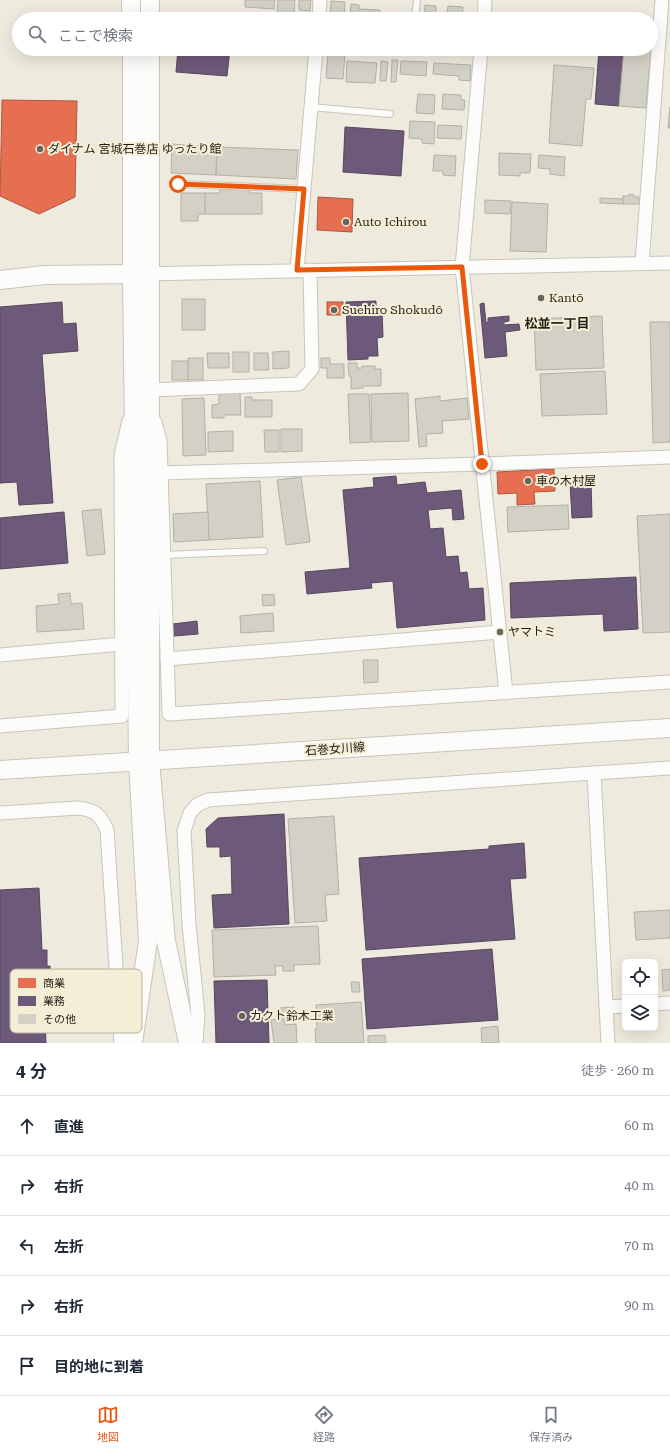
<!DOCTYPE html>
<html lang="ja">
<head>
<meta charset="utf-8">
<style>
  :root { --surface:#fff; --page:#f6f6f7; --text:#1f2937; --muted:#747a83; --line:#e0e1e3; --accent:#ea580c }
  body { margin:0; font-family:"Roboto Serif","Noto Sans JP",serif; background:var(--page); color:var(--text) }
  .controls { position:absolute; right:12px; bottom:12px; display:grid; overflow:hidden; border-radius:6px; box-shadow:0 4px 16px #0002 }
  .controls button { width:36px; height:36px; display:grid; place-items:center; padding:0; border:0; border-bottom:1px solid var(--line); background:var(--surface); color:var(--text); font:20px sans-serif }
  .stop { position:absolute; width:12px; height:12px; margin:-9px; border:3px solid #ea580c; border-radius:50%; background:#fff }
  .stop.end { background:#ea580c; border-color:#fff; box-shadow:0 1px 4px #0008 }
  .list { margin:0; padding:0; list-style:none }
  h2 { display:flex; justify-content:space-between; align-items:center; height:52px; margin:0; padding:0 16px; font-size:17px }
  h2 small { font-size:13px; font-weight:400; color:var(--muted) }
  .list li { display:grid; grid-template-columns:26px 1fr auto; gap:12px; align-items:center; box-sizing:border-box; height:60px; padding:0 16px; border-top:1px solid var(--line) }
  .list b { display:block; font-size:15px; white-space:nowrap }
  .list em { font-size:13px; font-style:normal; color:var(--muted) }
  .icon { flex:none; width:22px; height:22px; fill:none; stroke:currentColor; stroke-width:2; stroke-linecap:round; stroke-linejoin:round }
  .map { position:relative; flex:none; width:670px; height:1043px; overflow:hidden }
  .search { position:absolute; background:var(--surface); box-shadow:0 4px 16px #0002; left:12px; right:12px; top:12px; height:44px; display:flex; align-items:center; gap:10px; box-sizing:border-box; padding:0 14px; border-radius:22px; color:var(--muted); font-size:15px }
  .sheet { height:352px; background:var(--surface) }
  nav { display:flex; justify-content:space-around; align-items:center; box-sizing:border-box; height:56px; border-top:1px solid var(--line); background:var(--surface); font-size:11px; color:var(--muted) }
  nav a { display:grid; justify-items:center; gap:2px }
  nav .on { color:var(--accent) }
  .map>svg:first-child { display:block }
  .shops { fill:#e76f51; stroke:#ac573f }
  .offices { fill:#6d597a; stroke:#56475c }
  .building { fill:#d3d0c6; stroke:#b3b0a7 }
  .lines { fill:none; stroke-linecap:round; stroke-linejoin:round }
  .lane-casing { stroke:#c8c5bb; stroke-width:8 }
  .street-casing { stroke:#c8c5bb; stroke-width:15 }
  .secondary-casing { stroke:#c8c5bb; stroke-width:20 }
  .lane { stroke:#fcfcfa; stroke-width:6 }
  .street { stroke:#fcfcfa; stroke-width:13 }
  .secondary { stroke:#fcfcfa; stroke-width:18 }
  .route { stroke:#ea580c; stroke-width:5 }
  .poi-dot { fill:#69655c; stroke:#f5eed7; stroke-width:1.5 }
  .labels { text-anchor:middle; stroke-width:4; stroke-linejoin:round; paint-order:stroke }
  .poi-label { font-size:12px; fill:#211e16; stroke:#f5eed7; text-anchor:start }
  .street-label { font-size:12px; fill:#211e16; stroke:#f5eed7 }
  .neighbourhood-label { font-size:13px; font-weight:bold; fill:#211e16; stroke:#f5eed7 }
  .key { fill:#f5eed7; stroke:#b5b09d; stroke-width:1 }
  .key-label { font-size:11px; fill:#211e16 }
</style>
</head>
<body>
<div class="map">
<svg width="670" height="1043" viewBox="0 0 670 1043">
  <rect width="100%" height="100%" fill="#eeeade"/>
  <g class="shops">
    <path d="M2,100L77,101L75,197L39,214L0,196Z"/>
    <path d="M318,197L353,199L352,232L317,230Z"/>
    <rect x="327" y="302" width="16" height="13"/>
    <path d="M554,469L555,491L534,492L535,504L517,505V493L498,494L497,472Z"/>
  </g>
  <g class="offices">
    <path d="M178,49H230L227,76L176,72Z"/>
    <path d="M599,49H624L619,106L595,104Z"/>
    <path d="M345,127L404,131L401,176L343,172Z"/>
    <path d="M376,301V310H382L383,337L377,338L378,356H368V359L348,360L346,302Z"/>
    <path d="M62,302L63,324L76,323L78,351L42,354L53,503L19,505L17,482L0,483V307Z"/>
    <path d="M484,303L486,323L488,322V318L509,316V321L504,322V325L519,324L520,330L505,332L507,356L485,358L480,304Z"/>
    <path d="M396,476L397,485L425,482L427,493L461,490L464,519L453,520L452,508L428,510L430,529L443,528L446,557L458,556L460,573L467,572L469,589L483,588L485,620L397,628L393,581L371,583L372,588L307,594L305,572L350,568L343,490L374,487L373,478Z"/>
    <path d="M591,482L592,517L572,518L570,483Z"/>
    <path d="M64,512L68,563L0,569V518Z"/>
    <path d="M636,577L638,629L604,631L603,614L511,618L510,583Z"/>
    <path d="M197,621L198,634L174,636L173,624Z"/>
    <path d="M284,814L289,924L214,928L212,895L232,894L231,856L220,857V847H207L206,829L218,818Z"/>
    <path d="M524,843L526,878L510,879L515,939L366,950L359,858L489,849V846Z"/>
    <path d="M39,888L42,950H47V966H50L51,984H48L49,996L44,997L46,1043H0V890Z"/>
    <path d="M492,949L498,1020L367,1029L362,959Z"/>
    <path d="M267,980L269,1043H216L214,981Z"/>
  </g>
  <g class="building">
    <path d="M245,0H275L274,9L245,7Z"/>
    <path d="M278,0H295L294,14L277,13Z"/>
    <path d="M299,0H311L310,11L299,10Z"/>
    <path d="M331,1L345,2L344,19H330Z"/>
    <path d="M351,4L359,5V9L380,10V19H350Z"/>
    <path d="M425,5L436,6V13L445,14V19H424Z"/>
    <path d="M448,6L463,7L462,19H447Z"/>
    <path d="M357,49H379V55L357,54Z"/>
    <path d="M438,49H469V52Z"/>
    <path d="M624,49H651L646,108L619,106Z"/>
    <path d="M328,54L345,55L343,79L326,78Z"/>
    <path d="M392,60H398L396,82H391Z"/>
    <path d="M347,61L377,63L375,83L346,82Z"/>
    <path d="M381,61L388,62L386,81H380Z"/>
    <path d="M401,61L427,62L426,76L400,74Z"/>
    <path d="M434,63L471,65L470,81L459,80V76L433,74Z"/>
    <path d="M554,65L594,68L591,99H586L582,146L549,143Z"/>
    <path d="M418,94L435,95L434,114L416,113Z"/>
    <path d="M443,94L461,95V100H465L464,110L442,109Z"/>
    <path d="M670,107V128H668Z"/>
    <path d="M410,121L435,122L434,144L422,143V139L409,138Z"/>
    <path d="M438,125L462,126L461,139L437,138Z"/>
    <path d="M172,144L217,147L216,175L171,173Z"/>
    <path d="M217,147L298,150L296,179L216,175Z"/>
    <path d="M499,153L531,154L530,173H520V176L499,175Z"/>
    <path d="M434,155L456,156L455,176L443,175V171H433Z"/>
    <path d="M539,155L565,157L564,176L550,174V169L538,168Z"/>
    <path d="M220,189H250V193H262V214H205V193H220Z"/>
    <path d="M181,193H205V214H198V221H181Z"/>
    <path d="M629,194L634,195V197H639V204H623V196H629Z"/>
    <path d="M600,198L623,199V204L600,203Z"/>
    <path d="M485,200L511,201L510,214L485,213Z"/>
    <path d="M512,202L548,204L546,252L510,251Z"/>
    <rect x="182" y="299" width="23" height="31"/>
    <path d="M602,316L604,368L536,370L534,319Z"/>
    <path d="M650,322H670V442L653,443Z"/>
    <path d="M289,351V368L273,369V352Z"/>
    <rect x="233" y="352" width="16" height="20"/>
    <path d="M207,353H229V368H208Z"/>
    <path d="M254,353H268L269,370H254Z"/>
    <rect x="188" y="358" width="15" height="22"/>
    <path d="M321,358H330V364H344V378H327V368H321Z"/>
    <rect x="172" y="361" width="16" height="19"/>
    <path d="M348,363H357V368H362V366H375V369H381V386H363V388L351,389V376H349Z"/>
    <path d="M605,371L607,414L542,416L540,374Z"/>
    <path d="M240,393L241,415H224V418H212V405L219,404V394Z"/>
    <path d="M408,393L409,441L372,442L371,394Z"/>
    <path d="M348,394H369L371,442L350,443Z"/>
    <path d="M440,396V401L467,398L469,419L442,421L443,433L426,434L427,446L419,447L415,399Z"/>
    <path d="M245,397H252V400H272V417H245Z"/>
    <path d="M204,398L206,455L183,456L182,399Z"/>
    <path d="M281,429H302V451L281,452Z"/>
    <path d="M264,430H279V452H265Z"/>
    <path d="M233,431V451L208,452V432Z"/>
    <path d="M301,477L310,542L286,545L277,480Z"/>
    <path d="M260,481L263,537L209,540L206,484Z"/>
    <path d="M568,505L569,529L508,532L507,507Z"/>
    <path d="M101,509L105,554L87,556L82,511Z"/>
    <path d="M208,512L209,540L174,542L173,514Z"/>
    <path d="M670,514V632L643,633L637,516Z"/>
    <path d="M70,593L71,604L82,603L84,629L37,632L36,606L59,604L58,594Z"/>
    <path d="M274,594L275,605L263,606L262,595Z"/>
    <path d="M273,613L274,631L241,633L240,616Z"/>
    <path d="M363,660H378V682L364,683Z"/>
    <path d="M334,816L339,894L325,895L327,921L295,923L288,819Z"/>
    <path d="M670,910V938L636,940L634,912Z"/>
    <path d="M318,926L320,964L294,965V971H283V966H275L276,975L214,977L212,930Z"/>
    <path d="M670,969V990L663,991L662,970Z"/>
    <path d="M351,982H359L360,992H352Z"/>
    <path d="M361,1002L364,1043H316L315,1029H317L316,1005Z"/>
    <path d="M294,1007L295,1017L280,1018V1008Z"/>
    <path d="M285,1019V1025L296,1024L297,1043H274L271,1020Z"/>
    <path d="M498,1026L499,1043H482L481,1028Z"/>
    <path d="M385,1035L386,1043H368V1036Z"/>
  </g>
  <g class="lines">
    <defs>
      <g id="lane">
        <path d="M415,19L417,0"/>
        <path d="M311,107L390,114"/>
        <path d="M178,184L304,189"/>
        <path d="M164,555L264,551"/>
      </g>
      <g id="street">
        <path d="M319,19L320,0"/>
        <path d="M484,19L485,0"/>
        <path d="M481,49L462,267L506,693"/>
        <path d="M642,263L662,0"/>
        <path d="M297,270L316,49"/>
        <path d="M142,274L670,263"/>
        <path d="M150,390L299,384L312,369L310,270"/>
        <path d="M155,422L160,441L169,714L670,682"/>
        <path d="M161,473L482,464L670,457"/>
        <path d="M0,655L122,644"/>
        <path d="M167,659L500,632"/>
        <path d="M0,726L122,716L121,455L129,421"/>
        <path d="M594,773L608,1043"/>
        <path d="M0,813L78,808C95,810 100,814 107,830L121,1043"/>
        <path d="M655,1004L670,1003"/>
        <path d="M606,1007L625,1006"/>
        <path d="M196,1043L198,1015L189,924L184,831L190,813L197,805L208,800L594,773L670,768"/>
      </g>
      <g id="secondary">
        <path d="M131,0V19"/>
        <path d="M150,19V0"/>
        <path d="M132,49V274L138,761L148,941L133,1043"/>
        <path d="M150,49V761L166,941L188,1043"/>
        <path d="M0,280L44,275L132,274"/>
        <path d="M0,770L670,728"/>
      </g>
    </defs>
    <use href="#lane" class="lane-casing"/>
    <use href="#street" class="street-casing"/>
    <use href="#secondary" class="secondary-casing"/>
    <use href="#lane" class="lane"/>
    <use href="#street" class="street"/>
    <use href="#secondary" class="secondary"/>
  </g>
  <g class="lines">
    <path class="route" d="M178,184L304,189L297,270L462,267L482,464"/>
  </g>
  <g class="poi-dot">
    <circle cx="40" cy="149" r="4"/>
    <circle cx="346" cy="222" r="4"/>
    <circle cx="541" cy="298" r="4"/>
    <circle cx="334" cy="310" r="4"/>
    <circle cx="528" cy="481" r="4"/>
    <circle cx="500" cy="632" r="4"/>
    <circle cx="242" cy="1016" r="4"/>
  </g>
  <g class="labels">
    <g class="poi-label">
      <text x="48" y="153">ダイナム 宮城石巻店 ゆったり館</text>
      <text x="354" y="226">Auto Ichirou</text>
      <text x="549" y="302">Kantō</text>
      <text x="342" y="314">Suehiro Shokudō</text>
      <text x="536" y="485">車の木村屋</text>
      <text x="508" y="636">ヤマトミ</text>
      <text x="250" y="1020">カクト鈴木工業</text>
    </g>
    <g class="street-label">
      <text transform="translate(335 749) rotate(-4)" y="4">石巻女川線</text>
    </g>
    <g class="neighbourhood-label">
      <text x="557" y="328">松並一丁目</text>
    </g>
  </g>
  <rect x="10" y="969" width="132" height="64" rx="6" class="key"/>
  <rect x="18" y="978" width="18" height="10" fill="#e76f51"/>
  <rect x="18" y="996" width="18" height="10" fill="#6d597a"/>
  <rect x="18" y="1014" width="18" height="10" fill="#d3d0c6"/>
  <g class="key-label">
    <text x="43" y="987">商業</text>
    <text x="43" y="1005">業務</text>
    <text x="43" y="1023">その他</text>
  </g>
</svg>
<div class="controls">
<button><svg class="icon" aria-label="locate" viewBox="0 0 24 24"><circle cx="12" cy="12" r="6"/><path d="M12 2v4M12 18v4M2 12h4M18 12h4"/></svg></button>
<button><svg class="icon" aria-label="layers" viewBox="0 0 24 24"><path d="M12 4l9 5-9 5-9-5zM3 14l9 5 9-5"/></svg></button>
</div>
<div class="stop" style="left:178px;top:184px"></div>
<div class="stop end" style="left:482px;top:464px"></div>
<div class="search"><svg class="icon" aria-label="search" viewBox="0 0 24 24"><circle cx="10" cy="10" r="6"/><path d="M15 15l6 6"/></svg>ここで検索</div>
</div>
<section class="sheet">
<h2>4 分<small>徒歩 · 260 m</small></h2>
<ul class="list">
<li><svg class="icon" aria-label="ahead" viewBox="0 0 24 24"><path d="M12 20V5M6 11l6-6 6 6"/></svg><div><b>直進</b></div><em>60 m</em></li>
<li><svg class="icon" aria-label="right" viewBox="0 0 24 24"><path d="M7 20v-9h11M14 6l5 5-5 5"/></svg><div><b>右折</b></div><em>40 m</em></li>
<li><svg class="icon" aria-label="left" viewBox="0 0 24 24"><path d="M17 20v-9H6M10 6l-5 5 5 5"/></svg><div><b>左折</b></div><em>70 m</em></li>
<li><svg class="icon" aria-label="right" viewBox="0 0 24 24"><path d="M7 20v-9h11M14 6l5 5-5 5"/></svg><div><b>右折</b></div><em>90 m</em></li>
<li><svg class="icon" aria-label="arrive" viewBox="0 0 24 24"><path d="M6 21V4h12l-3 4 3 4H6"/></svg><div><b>目的地に到着</b></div></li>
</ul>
</section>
<nav>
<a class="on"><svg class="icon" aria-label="map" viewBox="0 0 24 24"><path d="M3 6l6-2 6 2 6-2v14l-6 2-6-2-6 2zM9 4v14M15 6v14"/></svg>地図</a>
<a><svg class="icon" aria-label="directions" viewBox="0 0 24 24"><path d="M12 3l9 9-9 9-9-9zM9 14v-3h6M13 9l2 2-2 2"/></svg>経路</a>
<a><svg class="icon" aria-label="saved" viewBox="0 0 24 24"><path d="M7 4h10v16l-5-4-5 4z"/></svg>保存済み</a>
</nav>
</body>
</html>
